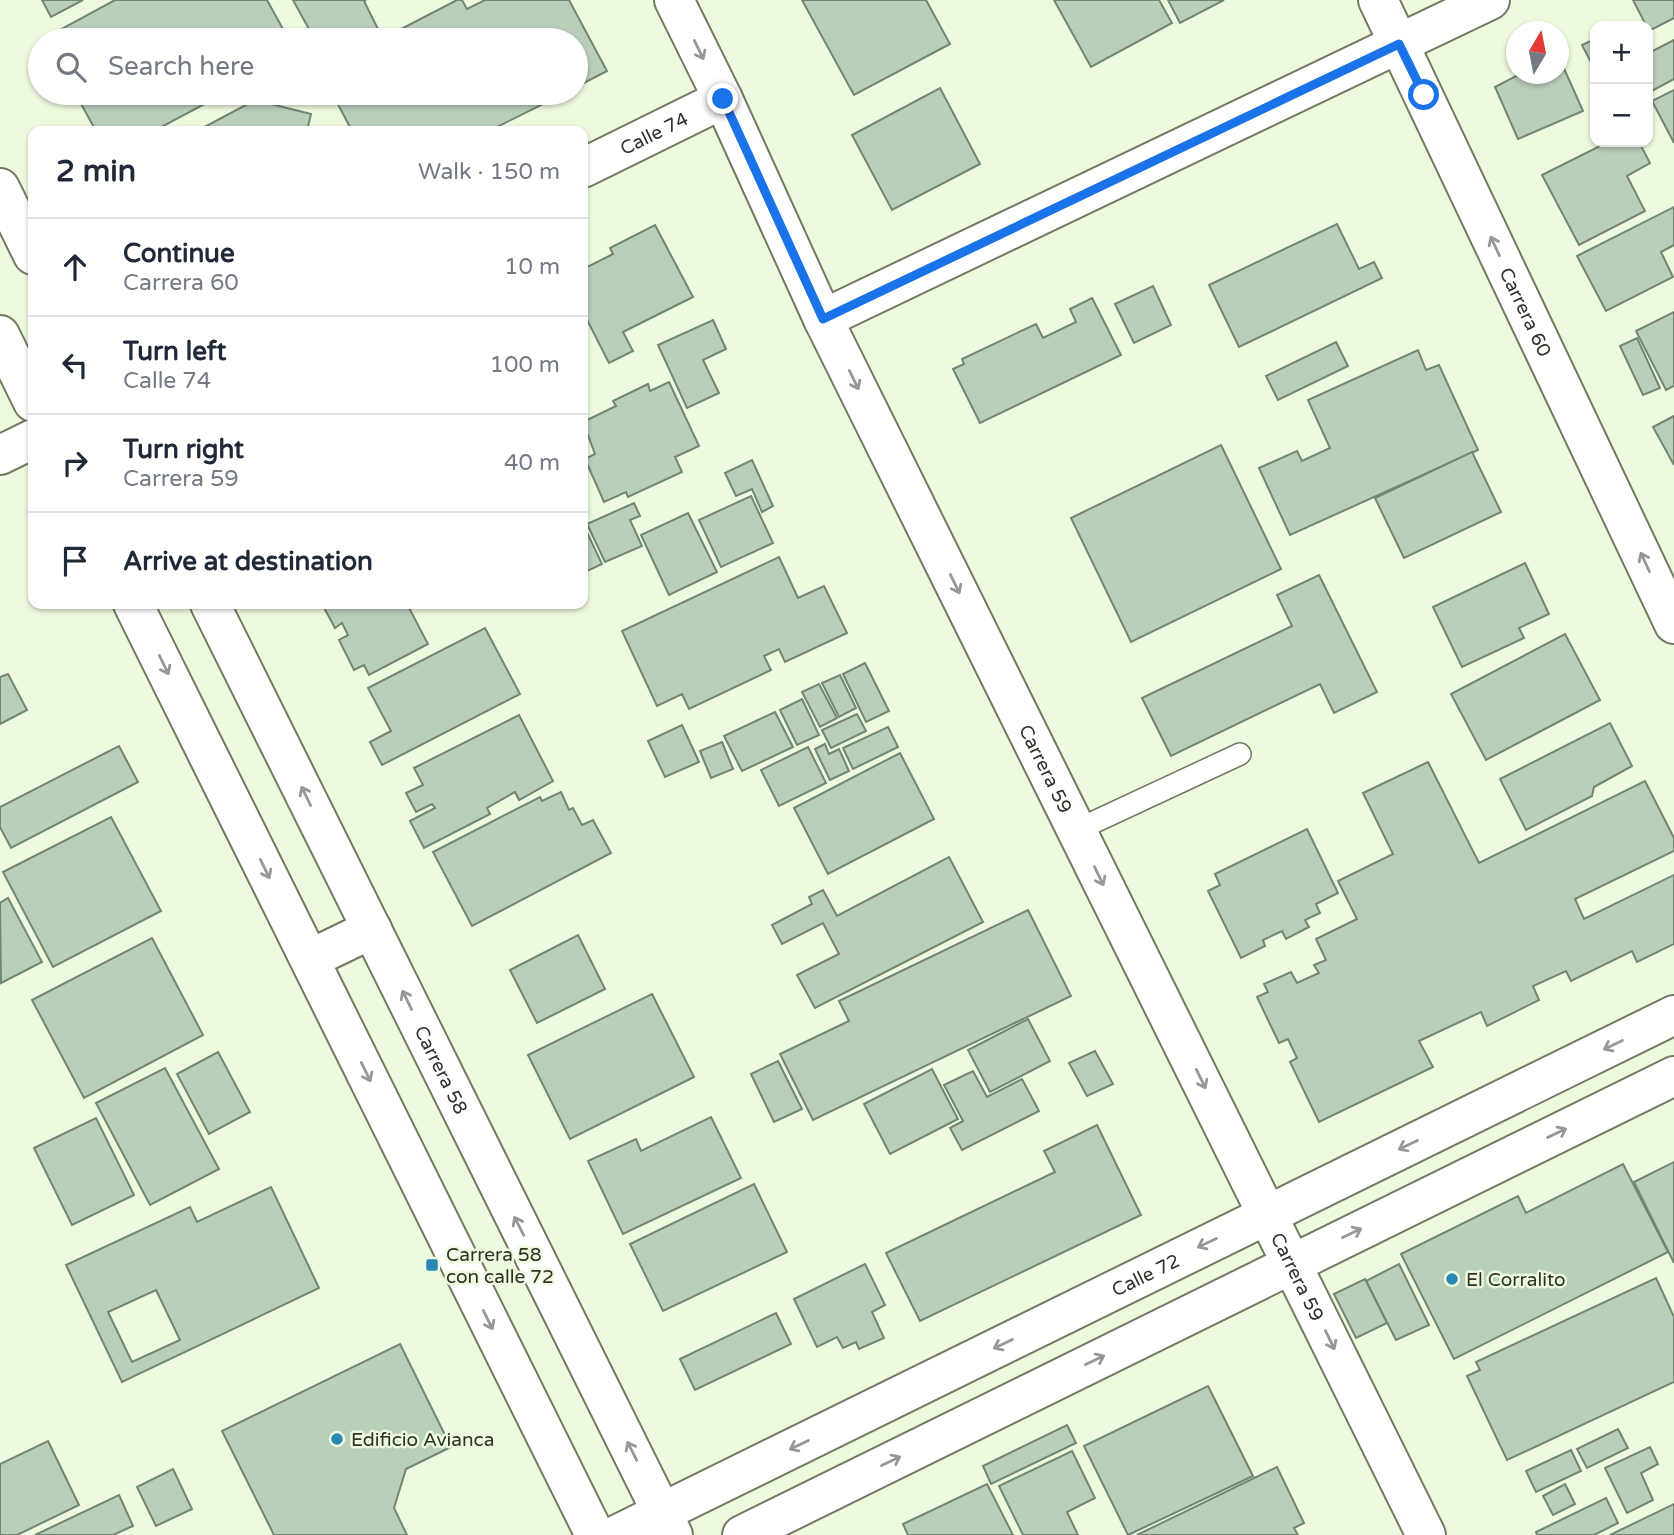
<!DOCTYPE html>
<html lang="en">
<head>
<meta charset="utf-8">
<style>
  :root { --surface:#fff; --page:#f2f2f3; --text:#1f2937; --muted:#747a83; --line:#e0e1e3 }
  body { margin:0; font-family:"Varela Round",sans-serif; background:var(--page); color:var(--text) }
  .controls { position:absolute; right:21px; top:21px; display:grid; overflow:hidden; border-radius:14px; box-shadow:0 2px 5px #0004 }
  .controls button { width:63px; height:63px; display:grid; place-items:center; padding:0; border:0; border-bottom:2px solid var(--line); background:var(--surface); color:var(--text); font:35px sans-serif }
  .compass { position:absolute; left:1506px; top:21px; width:63px; height:63px; border-radius:50%; background:var(--surface); box-shadow:0 2px 5px #0004; rotate:10deg }
  .stop { position:absolute; width:21px; height:21px; margin:-16px; border:5px solid #1a73e8; border-radius:50%; background:#fff }
  .stop.end { background:#1a73e8; border-color:#fff; box-shadow:0 2px 7px #0008 }
  .list { margin:0; padding:0; list-style:none }
  h2 { display:flex; justify-content:space-between; align-items:center; height:91px; margin:0; padding:0 28px; font-size:30px }
  h2 small { font-size:23px; font-weight:400; color:var(--muted) }
  .list li { display:grid; grid-template-columns:46px 1fr auto; gap:21px; align-items:center; box-sizing:border-box; height:98px; padding:0 28px; border-top:2px solid var(--line) }
  .list b { display:block; font-size:26px; white-space:nowrap }
  .list p { margin:0; font-size:23px; white-space:nowrap; color:var(--muted) }
  .list em { font-size:23px; font-style:normal; color:var(--muted) }
  .icon { flex:none; width:38px; height:38px; fill:none; stroke:currentColor; stroke-width:2; stroke-linecap:round; stroke-linejoin:round }
  .map { position:relative; flex:none; width:1674px; height:1535px; overflow:hidden }
  .search { position:absolute; background:var(--surface); box-shadow:0 2px 5px #0004; left:28px; top:28px; width:560px; height:77px; display:flex; align-items:center; gap:18px; box-sizing:border-box; padding:0 24px; border-radius:38px; color:var(--muted); font-size:26px }
  .panel { position:absolute; background:var(--surface); box-shadow:0 2px 5px #0004; left:28px; top:126px; width:560px; height:483px; border-radius:14px }
  .map>svg:first-child { display:block }
  .building { fill:#b9cfba; stroke:#718673; stroke-width:2; fill-rule:evenodd }
  .lines { fill:none; stroke-linecap:round; stroke-linejoin:round }
  .service-casing { stroke:#717b63; stroke-width:24 }
  .minor-casing { stroke:#717b63; stroke-width:42 }
  .tertiary-casing { stroke:#717b63; stroke-width:42 }
  .secondary-casing { stroke:#717b63; stroke-width:42 }
  .service { stroke:#fff; stroke-width:21 }
  .minor { stroke:#fff; stroke-width:38 }
  .tertiary { stroke:#fff; stroke-width:38 }
  .secondary { stroke:#fff; stroke-width:38 }
  .oneway { stroke:#969894 }
  .route { stroke:#1a73e8; stroke-width:9 }
  .poi-dot { fill:#2989b4; stroke:#eefade; stroke-width:2.5 }
  .labels { text-anchor:middle; stroke-width:5; stroke-linejoin:round; paint-order:stroke }
  .street-label { font-size:19px; fill:#2e3228; stroke:#eefade }
  .poi-label { font-size:19px; fill:#2e3228; stroke:#eefade; text-anchor:start }
</style>
</head>
<body>
<div class="map">
<svg width="1674" height="1535" viewBox="0 0 1674 1535">
  <rect width="100%" height="100%" fill="#eefade"/>
  <g class="building">
    <path d="M42,0H83L51,17Z"/>
    <path d="M115,0H267L289,40H47L45,38Z"/>
    <path d="M293,0H366L364,1L380,33L366,40H315Z"/>
    <path d="M457,0H462L467,9L485,0H569L607,71L576,87V40H380Z"/>
    <path d="M802,0H926L950,44L854,95Z"/>
    <path d="M1054,0H1159L1172,23L1091,67Z"/>
    <path d="M1168,0H1224L1180,23Z"/>
    <path d="M1633,0H1674V18L1649,31Z"/>
    <path d="M1595,39V70L1582,45Z"/>
    <path d="M1674,40V79L1648,93V47L1651,52Z"/>
    <path d="M1558,55L1583,111L1518,139L1495,87L1520,74H1558Z"/>
    <path d="M940,88L980,164L892,210L852,135Z"/>
    <path d="M1674,90V143L1652,101Z"/>
    <path d="M75,93H225L154,131H96Z"/>
    <path d="M332,93H565L489,131H352Z"/>
    <path d="M255,100L311,114L307,131H197Z"/>
    <path d="M1608,142H1639L1650,163L1627,176L1645,211L1579,245L1542,175Z"/>
    <path d="M1674,207V245L1661,252L1673,277L1606,311L1577,256Z"/>
    <path d="M1337,224L1359,269L1374,262L1382,278L1239,347L1209,285Z"/>
    <path d="M655,225L693,297L623,332L633,351L609,363L583,312V269L613,254L610,248Z"/>
    <path d="M1153,286L1171,325L1134,343L1115,304Z"/>
    <path d="M1092,298L1121,355L980,423L953,369L964,364L962,359L1036,324L1043,338L1076,322L1070,309Z"/>
    <path d="M1674,312V386L1666,390L1636,331Z"/>
    <path d="M713,320L726,349L703,360L719,393L687,408L658,345Z"/>
    <path d="M1637,338L1660,388L1643,395L1620,346Z"/>
    <path d="M1336,342L1348,366L1278,400L1266,376Z"/>
    <path d="M1418,350L1426,370L1439,365L1478,450L1290,535L1259,468L1297,451L1302,461L1330,448L1308,400Z"/>
    <path d="M669,382L699,446L675,457L682,472L628,497L626,492L604,502L585,459L595,454L583,422L616,406L613,401L648,384L650,391Z"/>
    <path d="M1674,416V465L1653,427Z"/>
    <path d="M1221,445L1281,569L1131,642L1071,518Z"/>
    <path d="M1472,452L1501,512L1404,558L1375,498Z"/>
    <path d="M752,460L773,506L762,512L752,489L736,496L725,473Z"/>
    <path d="M751,496L773,543L721,567L699,520Z"/>
    <path d="M634,503L640,516L630,520L642,546L605,562L587,524Z"/>
    <path d="M688,513L717,572L669,595L641,535Z"/>
    <path d="M583,524L602,564L583,573Z"/>
    <path d="M779,557L798,598L824,586L847,633L785,662L779,649L764,656L771,670L689,709L682,694L657,706L622,631Z"/>
    <path d="M1525,563L1549,614L1519,628L1524,638L1462,667L1433,607Z"/>
    <path d="M1319,575L1377,692L1334,713L1320,684L1171,756L1142,698L1292,626L1277,595Z"/>
    <path d="M322,604H407L428,644L369,675L364,665L354,670L339,640L348,635L342,623L335,628Z"/>
    <path d="M485,628L520,694L382,765L370,742L391,731L368,688Z"/>
    <path d="M1565,634L1600,700L1486,760L1451,694Z"/>
    <path d="M865,663L889,711L866,722L843,674Z"/>
    <path d="M8,674L27,710L0,724V677Z"/>
    <path d="M840,675L856,708L839,717L822,683Z"/>
    <path d="M819,684L837,718L820,727L802,692Z"/>
    <path d="M802,699L819,735L797,745L780,710Z"/>
    <path d="M775,712L793,747L742,771L724,736Z"/>
    <path d="M857,714L866,731L831,748L822,730Z"/>
    <path d="M519,715L553,781L519,800L515,792L487,808L490,814L424,848L410,821L435,808L432,804L416,812L406,793L423,785L414,768Z"/>
    <path d="M1610,723L1632,766L1594,787L1592,796L1526,830L1500,779Z"/>
    <path d="M682,725L699,762L665,777L648,741Z"/>
    <path d="M888,727L898,747L853,769L843,748Z"/>
    <path d="M722,742L733,769L711,778L700,751Z"/>
    <path d="M825,744L829,754L839,749L849,771L830,780L815,749Z"/>
    <path d="M119,746L138,782L11,848L0,827V807Z"/>
    <path d="M808,747L826,783L779,806L761,770Z"/>
    <path d="M900,753L934,819L828,874L794,808Z"/>
    <path d="M1428,762L1479,863L1645,781L1674,838V851L1575,899L1584,919L1674,875V944L1637,962L1632,951L1571,981L1566,971L1533,986L1539,1000L1487,1026L1481,1012L1419,1041L1433,1067L1319,1122L1290,1062L1297,1058L1288,1039L1279,1043L1257,997L1268,992L1264,984L1291,972L1297,983L1319,973L1314,965L1326,960L1316,939L1357,919L1338,881L1393,854L1363,793Z"/>
    <path d="M561,792L569,810L573,808L582,825L593,820L611,853L472,926L433,852L540,797L542,801Z"/>
    <path d="M111,817L161,911L53,967L3,872Z"/>
    <path d="M1307,829L1338,893L1316,904L1320,913L1305,920L1309,927L1286,939L1282,931L1263,940L1265,946L1241,958L1208,891L1220,885L1215,874Z"/>
    <path d="M949,857L983,922L815,1008L797,975L839,954L823,923L782,944L772,925L812,904L809,897L823,890L837,916Z"/>
    <path d="M8,898L42,962L1,983L0,903Z"/>
    <path d="M1028,910L1071,996L813,1120L780,1054L849,1021L839,1001Z"/>
    <path d="M578,935L605,989L537,1023L510,970Z"/>
    <path d="M152,938L203,1035L84,1098L32,1000Z"/>
    <path d="M652,994L694,1077L570,1139L528,1055Z"/>
    <path d="M1028,1019L1050,1061L990,1092L968,1050Z"/>
    <path d="M1095,1051L1113,1084L1087,1096L1069,1063Z"/>
    <path d="M218,1052L250,1112L209,1134L177,1074Z"/>
    <path d="M778,1061L802,1109L774,1122L751,1074Z"/>
    <path d="M165,1068L219,1169L150,1205L96,1103Z"/>
    <path d="M932,1069L958,1119L890,1154L864,1104Z"/>
    <path d="M973,1071L987,1097L1022,1079L1039,1111L962,1150L950,1128L963,1121L944,1085Z"/>
    <path d="M711,1117L741,1178L623,1234L588,1161L636,1139L641,1151Z"/>
    <path d="M96,1118L134,1195L72,1225L34,1148Z"/>
    <path d="M1097,1125L1141,1215L920,1321L886,1253L1055,1172L1044,1151Z"/>
    <path d="M1674,1162V1263L1634,1182Z"/>
    <path d="M1623,1164L1668,1252L1454,1359L1401,1254L1518,1196L1526,1213Z"/>
    <path d="M754,1184L787,1252L663,1311L630,1244Z"/>
    <path d="M271,1187L319,1288L122,1382L66,1265L190,1207L197,1222ZM156,1290L180,1340L132,1362L108,1312Z"/>
    <path d="M865,1264L885,1305L872,1312L884,1338L859,1349L856,1342L843,1348L837,1337L817,1347L794,1299Z"/>
    <path d="M1399,1264L1429,1325L1396,1340L1366,1281Z"/>
    <path d="M1656,1278L1674,1317V1382L1507,1460L1467,1376L1480,1370L1476,1362Z"/>
    <path d="M1365,1279L1387,1323L1356,1338L1334,1294Z"/>
    <path d="M776,1313L791,1344L695,1390L680,1359Z"/>
    <path d="M400,1344L451,1447L406,1469L394,1508L407,1535H274L222,1431Z"/>
    <path d="M1208,1386L1253,1476L1128,1535L1084,1446Z"/>
    <path d="M1067,1425L1076,1443L991,1484L983,1466Z"/>
    <path d="M1618,1429L1628,1448L1587,1468L1577,1449Z"/>
    <path d="M48,1441L79,1505L17,1535H0V1464Z"/>
    <path d="M1650,1447L1658,1464L1641,1473L1653,1500L1627,1513L1605,1468Z"/>
    <path d="M1571,1450L1581,1471L1536,1492L1526,1471Z"/>
    <path d="M1072,1451L1095,1498L1067,1512L1078,1535H1023L999,1486Z"/>
    <path d="M1277,1467L1304,1523L1294,1528L1298,1535H1137Z"/>
    <path d="M173,1469L192,1509L156,1526L137,1487Z"/>
    <path d="M987,1484L1013,1535H908L903,1524Z"/>
    <path d="M1565,1484L1575,1504L1553,1515L1543,1496Z"/>
    <path d="M119,1495L133,1526L113,1535H35Z"/>
    <path d="M1606,1498L1618,1523L1594,1535H1537L1536,1532Z"/>
    <path d="M1674,1504V1535H1610Z"/>
  </g>
  <g class="lines">
    <defs>
      <path id="service" d="M1077,830L1240,754"/>
      <g id="minor">
        <path id="s1" d="M674,0L723,99L823,319L1426,1535"/>
        <path id="s2" d="M1378,0L1674,624"/>
        <path id="s3" d="M583,168L723,99"/>
        <path d="M823,319L1490,0"/>
        <path d="M0,455L33,439"/>
      </g>
      <g id="tertiary">
        <path d="M0,188L33,255"/>
        <path d="M0,335L33,402"/>
        <path d="M133,604L595,1535"/>
        <path id="s4" d="M210,604L673,1535"/>
        <path d="M310,959L372,929"/>
      </g>
      <g id="secondary">
        <path id="s5" d="M616,1535L1674,1015"/>
        <path d="M742,1535L1674,1076"/>
      </g>
    </defs>
    <use href="#service" class="service-casing"/>
    <use href="#minor" class="minor-casing"/>
    <use href="#tertiary" class="tertiary-casing"/>
    <use href="#secondary" class="secondary-casing"/>
    <use href="#service" class="service"/>
    <use href="#minor" class="minor"/>
    <use href="#tertiary" class="tertiary"/>
    <use href="#secondary" class="secondary"/>
  </g>
  <defs><path id="oneway-shaft" d="M-6 0H5M1.5-3L5.5 0L1.5 3" fill="none" stroke-width="1.6" stroke-linecap="round" stroke-linejoin="round" transform="scale(1.75)"/></defs>
  <g class="oneway">
    <use href="#oneway-shaft" transform="translate(699 50) rotate(64)"/>
    <use href="#oneway-shaft" transform="translate(1495 246) rotate(-115)"/>
    <use href="#oneway-shaft" transform="translate(854 380) rotate(64)"/>
    <use href="#oneway-shaft" transform="translate(1645 562) rotate(-115)"/>
    <use href="#oneway-shaft" transform="translate(955 584) rotate(64)"/>
    <use href="#oneway-shaft" transform="translate(164 665) rotate(64)"/>
    <use href="#oneway-shaft" transform="translate(306 796) rotate(-116)"/>
    <use href="#oneway-shaft" transform="translate(265 869) rotate(64)"/>
    <use href="#oneway-shaft" transform="translate(1099 876) rotate(64)"/>
    <use href="#oneway-shaft" transform="translate(407 1000) rotate(-116)"/>
    <use href="#oneway-shaft" transform="translate(1613 1045) rotate(154)"/>
    <use href="#oneway-shaft" transform="translate(366 1072) rotate(64)"/>
    <use href="#oneway-shaft" transform="translate(1201 1079) rotate(64)"/>
    <use href="#oneway-shaft" transform="translate(1557 1133) rotate(-26)"/>
    <use href="#oneway-shaft" transform="translate(1408 1145) rotate(154)"/>
    <use href="#oneway-shaft" transform="translate(519 1226) rotate(-117)"/>
    <use href="#oneway-shaft" transform="translate(1352 1233) rotate(-26)"/>
    <use href="#oneway-shaft" transform="translate(1207 1243) rotate(154)"/>
    <use href="#oneway-shaft" transform="translate(488 1320) rotate(64)"/>
    <use href="#oneway-shaft" transform="translate(1330 1340) rotate(64)"/>
    <use href="#oneway-shaft" transform="translate(1003 1344) rotate(154)"/>
    <use href="#oneway-shaft" transform="translate(1095 1360) rotate(-26)"/>
    <use href="#oneway-shaft" transform="translate(799 1445) rotate(154)"/>
    <use href="#oneway-shaft" transform="translate(632 1451) rotate(-117)"/>
    <use href="#oneway-shaft" transform="translate(891 1461) rotate(-26)"/>
  </g>
  <g class="lines">
    <path class="route" d="M723,99L823,319L1399,44L1424,95"/>
  </g>
  <g class="poi-dot">
    <rect x="425" y="1258" width="14" height="14" rx="3.5"/>
    <circle cx="1452" cy="1279" r="7"/>
    <circle cx="337" cy="1439" r="7"/>
  </g>
  <g class="labels">
    <g class="street-label">
      <text dy="7" stroke="none"><textPath href="#s3" startOffset="79">Calle 74</textPath></text>
      <text dy="7" stroke="none"><textPath href="#s2" startOffset="345">Carrera 60</textPath></text>
      <text dy="7" stroke="none"><textPath href="#s1" startOffset="854">Carrera 59</textPath></text>
      <text dy="7" stroke="none"><textPath href="#s4" startOffset="520">Carrera 58</textPath></text>
      <text dy="7" stroke="none"><textPath href="#s5" startOffset="590">Calle 72</textPath></text>
      <text dy="7" stroke="none"><textPath href="#s1" startOffset="1421">Carrera 59</textPath></text>
    </g>
    <g class="poi-label">
      <text x="446" y="1261">Carrera 58<tspan x="446" dy="22">con calle 72</tspan></text>
      <text x="1466" y="1286">El Corralito</text>
      <text x="351" y="1446">Edificio Avianca</text>
    </g>
  </g>
</svg>
<div class="controls">
<button>+</button>
<button>−</button>
</div>
<svg class="compass" viewBox="-18 -18 36 36"><path d="M0-13l5 13h-10z" fill="#e53935"/><path d="M0 13l5-13h-10z" fill="#747a83"/></svg>
<div class="stop" style="left:1424px;top:95px"></div>
<div class="stop end" style="left:723px;top:99px"></div>
<div class="search"><svg class="icon" aria-label="search" viewBox="0 0 24 24"><circle cx="10" cy="10" r="6"/><path d="M15 15l6 6"/></svg>Search here</div>
<section class="panel">
<h2>2 min<small>Walk · 150 m</small></h2>
<ul class="list">
<li><svg class="icon" aria-label="ahead" viewBox="0 0 24 24"><path d="M12 20V5M6 11l6-6 6 6"/></svg><div><b>Continue</b><p>Carrera 60</p></div><em>10 m</em></li>
<li><svg class="icon" aria-label="left" viewBox="0 0 24 24"><path d="M17 20v-9H6M10 6l-5 5 5 5"/></svg><div><b>Turn left</b><p>Calle 74</p></div><em>100 m</em></li>
<li><svg class="icon" aria-label="right" viewBox="0 0 24 24"><path d="M7 20v-9h11M14 6l5 5-5 5"/></svg><div><b>Turn right</b><p>Carrera 59</p></div><em>40 m</em></li>
<li><svg class="icon" aria-label="arrive" viewBox="0 0 24 24"><path d="M6 21V4h12l-3 4 3 4H6"/></svg><div><b>Arrive at destination</b></div></li>
</ul>
</section>
</div>
</body>
</html>
